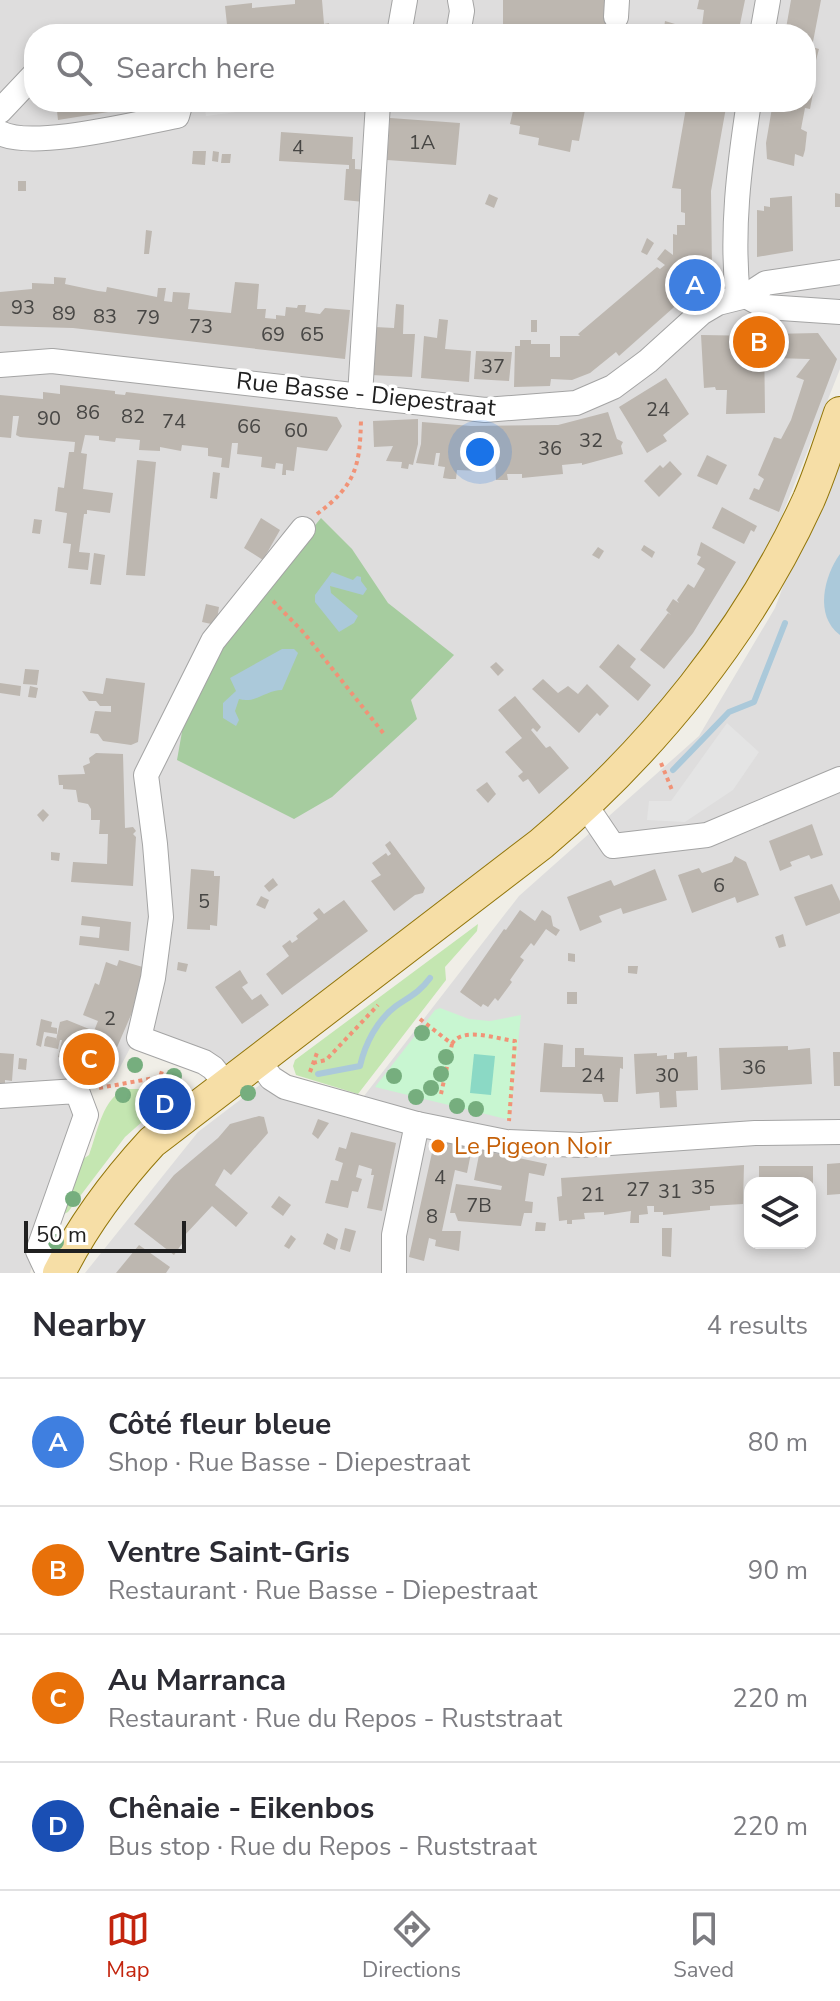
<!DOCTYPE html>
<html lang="en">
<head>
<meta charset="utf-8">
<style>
  :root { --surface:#fff; --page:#f7f7f7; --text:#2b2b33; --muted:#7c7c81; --line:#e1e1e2; --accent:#c3240d }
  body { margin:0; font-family:"Nunito Sans",sans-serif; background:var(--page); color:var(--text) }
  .controls { position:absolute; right:24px; bottom:24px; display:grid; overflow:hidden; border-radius:16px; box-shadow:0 4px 12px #0003 }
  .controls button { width:72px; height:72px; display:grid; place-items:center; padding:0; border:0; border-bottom:2px solid var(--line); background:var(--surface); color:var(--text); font:40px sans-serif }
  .scale { position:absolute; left:24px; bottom:20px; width:162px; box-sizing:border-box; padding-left:8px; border:4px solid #202020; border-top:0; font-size:22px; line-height:28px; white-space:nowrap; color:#202020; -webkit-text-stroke:6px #fff; paint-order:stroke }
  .you { position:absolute; left:480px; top:452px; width:28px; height:28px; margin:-20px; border:6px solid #fff; border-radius:50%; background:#1a73e8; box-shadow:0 0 0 12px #1a73e833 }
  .badge { display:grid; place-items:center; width:52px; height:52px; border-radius:50%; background:var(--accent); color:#fff; font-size:26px; font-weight:700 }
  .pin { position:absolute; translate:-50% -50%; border:4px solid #fff; box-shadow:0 2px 8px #0006 }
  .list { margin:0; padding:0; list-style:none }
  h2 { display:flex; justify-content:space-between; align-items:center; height:104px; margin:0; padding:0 32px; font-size:34px }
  h2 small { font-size:26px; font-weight:400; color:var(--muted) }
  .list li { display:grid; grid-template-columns:52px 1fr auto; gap:24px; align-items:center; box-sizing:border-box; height:128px; padding:0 32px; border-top:2px solid var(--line) }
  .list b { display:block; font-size:30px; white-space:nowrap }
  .list p { margin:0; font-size:26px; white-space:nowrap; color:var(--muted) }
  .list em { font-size:26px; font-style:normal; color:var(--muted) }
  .icon { flex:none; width:44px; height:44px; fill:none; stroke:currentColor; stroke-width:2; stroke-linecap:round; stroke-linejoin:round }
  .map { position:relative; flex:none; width:840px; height:1273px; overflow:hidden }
  .search { position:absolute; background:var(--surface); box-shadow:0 4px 12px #0003; left:24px; right:24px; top:24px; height:88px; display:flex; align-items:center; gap:20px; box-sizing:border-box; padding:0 28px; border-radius:32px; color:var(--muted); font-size:30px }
  .sheet { height:616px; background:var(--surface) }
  nav { display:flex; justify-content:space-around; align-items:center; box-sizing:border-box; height:112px; border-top:2px solid var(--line); background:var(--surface); font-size:22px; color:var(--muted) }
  nav a { display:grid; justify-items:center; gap:4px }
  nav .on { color:var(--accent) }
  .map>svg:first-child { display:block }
  .residential { fill:#dedddd; fill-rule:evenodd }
  .grass { fill:#c4e6b1 }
  .forest { fill:#a6cc9f }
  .park { fill:#c8f6d1 }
  .pitch { fill:#8bd9c5 }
  .parking { fill:#e4e4e4 }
  .water { fill:#abc9da }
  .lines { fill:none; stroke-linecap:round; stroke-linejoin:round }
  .stream { stroke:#abc9da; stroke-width:6 }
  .building { fill:#bdb7b0 }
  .minor-casing { stroke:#a4a4a4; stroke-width:26 }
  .major-casing { stroke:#92760a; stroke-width:34 }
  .path { stroke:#f19377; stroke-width:4; stroke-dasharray:4 4; stroke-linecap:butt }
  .minor { stroke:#fff; stroke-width:24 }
  .major { stroke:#f6dea6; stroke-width:32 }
  .tree { fill:#76ae7e }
  .food-dot { fill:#e8710a; stroke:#fff; stroke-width:3 }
  .labels { text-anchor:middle; stroke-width:7; stroke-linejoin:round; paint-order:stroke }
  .number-label { font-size:20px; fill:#474644 }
  .street-label { font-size:24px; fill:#202020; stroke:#fff }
  .food-label { font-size:24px; fill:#c56008; stroke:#fff; text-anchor:start }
</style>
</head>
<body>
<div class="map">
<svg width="840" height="1273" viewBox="0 0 840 1273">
  <rect width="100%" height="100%" fill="#f0eee7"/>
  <g class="residential">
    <path d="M0,0H840V369L775,533L758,566L706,651L622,753L525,841L264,1035L266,1039L235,1062L216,1064L140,1029L115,1077L84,1084L0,1094ZM34,34H806V102H34Z"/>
    <path d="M840,435V1273H85L198,1132L265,1081L347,1118L519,896L699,736L775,608ZM750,1183H810V1243H750Z"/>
    <path d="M70,1101L75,1112V1121L30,1273H0V1105Z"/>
  </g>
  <g class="grass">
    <path d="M478,924L477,931L445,967L446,980L358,1094L296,1075L293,1066L295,1060Z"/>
    <path d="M127,1089H179L125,1137L68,1212L64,1214L83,1159L89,1155C97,1134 103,1095 127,1089Z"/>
  </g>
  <path class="forest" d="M321,518L352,549L388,603L454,655L411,700L417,719L332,797L294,819L177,760L186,709L228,631Z"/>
  <path class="park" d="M440,1008L469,1019L490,1021L521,1015L510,1120L375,1087L435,1010Z"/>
  <path class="pitch" d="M474,1054L495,1056L491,1095L470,1093Z"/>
  <g class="parking">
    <path d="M204,102H314L206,116Z"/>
    <path d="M727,723L759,752L733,790L685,822L647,820L649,801H671Z"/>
  </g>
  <g class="water">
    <path d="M840,554V635C814,616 824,576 840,554Z"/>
    <path d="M332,572L353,580L357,576L361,577V581L367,589L363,595L330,586L331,593L358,616L354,623L339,632L315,602V595Z"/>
    <path d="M282,649H294L298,653L282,690C266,690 255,704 239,699L235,711L239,720L236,726L223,718V703L236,691L230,678Z"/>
  </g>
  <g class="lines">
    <g class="stream">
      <path d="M673,770L729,712L754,702L785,623"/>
      <path d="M318,1074L360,1066C365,1044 377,1020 396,1006C409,997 420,992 430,978"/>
    </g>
  </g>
  <g class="building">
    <path d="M295,0H322L324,24L329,23L330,34H228L225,6L252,3V8L295,4Z"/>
    <path d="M503,0H605V31H600V34H577V26L503,25Z"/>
    <path d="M699,0H745L738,34H701L704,10L697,9Z"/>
    <path d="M791,0H821L812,47L819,49L809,87L814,88L810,109L805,108L801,129L807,132L805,150L803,157L795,154L794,166L767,159L766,143L773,102H806V34H785Z"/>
    <path d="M665,21L675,24L673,30L664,28Z"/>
    <path d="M56,102H151L152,105L58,120Z"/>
    <path d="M515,102H589L588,111L585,110L579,141L572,140L570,152L538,145L539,138L519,134L520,126L510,124Z"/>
    <path d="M687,102H727L711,191L712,269L709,276L619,356L616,352L590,373L572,380L551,379L550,386L514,387L515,346H520V340H531V344H550V357H560V336H580L578,334L657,267L660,269L665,265L657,259L665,249L673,255V234L677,235V225H685V213L681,212V189L672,188Z"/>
    <path d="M390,118L460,123L456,165L387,160Z"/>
    <path d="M281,132L353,137L352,159H355V169L367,170L364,202L344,200L346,169H349V165L279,161Z"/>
    <path d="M193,151H206L205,165L192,164Z"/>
    <path d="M213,151L219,152L218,162L212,161Z"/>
    <path d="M222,154H231L230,163H221Z"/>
    <rect x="18" y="181" width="8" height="10"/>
    <path d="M835,193L840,194V207H835Z"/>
    <path d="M489,194L498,198L494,208L485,204Z"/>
    <path d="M792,196L793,251L757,257V210L764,211V206L770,207V198Z"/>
    <path d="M146,230L152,231L149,254H144Z"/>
    <path d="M647,238L654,243L647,255L641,252Z"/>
    <path d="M54,277L66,278L65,284L98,291L106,292L107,287L157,297L158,288H166L164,301L172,302L173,292L190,293L188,309L231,313L235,282L259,284L257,309H266L265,318L276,319V315L285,316L286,307L297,308L298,305H306L305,312L320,314L325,308L350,310L345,359L73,328L0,326V292L32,289V283L54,284Z"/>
    <path d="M396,304L404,305L403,334H415L412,377L371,375L375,327L394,328Z"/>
    <path d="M439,319L448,320L445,349L471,351L469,382L421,378L424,336L437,338Z"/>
    <rect x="531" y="320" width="6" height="12"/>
    <path d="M818,333L837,359L779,512L749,499L754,488L759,490L764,479L758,475L774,437L781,439L791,420L804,380L796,377L810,359L771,358V334Z"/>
    <path d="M701,335L764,336L765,413L726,414L727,390H716L715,387L704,388Z"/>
    <path d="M476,351L512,352L509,381L474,379Z"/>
    <path d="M666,378L689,414L663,435L667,441L647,453L619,407Z"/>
    <path d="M60,385L115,391V394L125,395L126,392L337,417L342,426L327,451L297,447L294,471L286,470V475H282L283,464L276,463L275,469L261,467L262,457L237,454L238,443H232L229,468L221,467L222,458L208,456V448L182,445L181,451L160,447V451L139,450L140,440L116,438L115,442L99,440V436L85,435L81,453L87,454L83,489L113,493L110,513L87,510V514H84L79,552L90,553L88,570L68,568L71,544L63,543L67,513L55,511L58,487L64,488L69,452H74L75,442L20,437L16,435L19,416H13L11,438L0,437V395L43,399V392L60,394Z"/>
    <path d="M608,412L617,439L623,442L621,446L623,454L582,465V463L562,465L563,474L522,478V474H507L508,480H496L495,456H481L480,471L457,470L456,479H450L443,478L445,467L438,466L440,453H436L434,465L416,463L421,444L422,422L471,426L558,425Z"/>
    <path d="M418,419V444L413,465L409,464L408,469L401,468L402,462L386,461L393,446L374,447L373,421Z"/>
    <path d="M707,455L727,465L717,485L697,476Z"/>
    <path d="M137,460L156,462L145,576L126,575Z"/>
    <path d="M670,461L682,474L659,497L644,481L660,465L663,468Z"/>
    <path d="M213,472L220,473L217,499L210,498Z"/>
    <path d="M722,507L757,526L754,532L751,530L744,544L712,528Z"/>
    <path d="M261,518L280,530L263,560L244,548Z"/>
    <path d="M34,519L42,520L40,534L32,533Z"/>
    <path d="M701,542L736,562L693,633L664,669L640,650L668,613L671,615L666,610L673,599L679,603L677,600L688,584L694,588L705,569L697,564L701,557L697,555Z"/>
    <path d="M644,545L655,552L652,558L641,550Z"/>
    <path d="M598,547L604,551L599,559L592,555Z"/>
    <path d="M94,553L105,555L101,585L90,584Z"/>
    <path d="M206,604L219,607L216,625L202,622Z"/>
    <path d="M618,644L636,659L630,667L651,685L638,701L599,667Z"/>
    <path d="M496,662L504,670L498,676L490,667Z"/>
    <path d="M25,669L39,670L37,685L23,684Z"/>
    <path d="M106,678L145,683L138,742L131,745L103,741L98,734L90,733L95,711L111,712V706H100L96,701H89L82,691L103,694Z"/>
    <path d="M543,679L558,693L568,686L578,694L587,684L609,706L600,716L597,713L579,733L532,689Z"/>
    <path d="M0,683L21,686L20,696L0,693Z"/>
    <path d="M30,686L38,688L36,698L28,697Z"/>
    <path d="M515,696L541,727L537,732L533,728L531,730L546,748L550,746L569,768L539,794L528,779L523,782L518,776L523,772L505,752L522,738L498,710Z"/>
    <path d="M96,753L123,754L125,828L133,827L136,831L133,834L136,837L133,886L71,882L73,862L107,864L108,834H99L100,820H91V809L88,804L78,802L76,790L63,789V785H59L58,775L85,774L83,766L90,763L89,758Z"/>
    <path d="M487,782L496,794L488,803L476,790Z"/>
    <path d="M43,809L49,815L43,822L37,815Z"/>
    <path d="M812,824L823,855L811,859L809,855L790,862L792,866L780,871L769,841Z"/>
    <path d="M390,841L425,888L423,893L415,895L394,911L371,881L381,875L372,863L386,853L388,856L391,854L385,845Z"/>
    <path d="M51,852L60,853L59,861L51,860Z"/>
    <path d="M735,856L746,862L759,895L737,903L735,897L692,913L678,875L699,868L702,873L732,862Z"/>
    <path d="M191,869L214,871V876H220L217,926L210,925V930L187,929Z"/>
    <path d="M655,869L667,900L623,914L621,908L599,916L602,922L580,931L567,897L611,880L614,886Z"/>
    <path d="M273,878L278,885L269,892L264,886Z"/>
    <path d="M832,884L840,901V913L806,926L794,897Z"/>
    <path d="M261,896L269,900L265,909L256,905Z"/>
    <path d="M344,900L368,931L282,995L266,974L289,956L282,946L290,940L292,943L298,939L296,936L318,919L313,913L319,908L324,914Z"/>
    <path d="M520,910L535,921L542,910L551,916L553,926L560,930L556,936L546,929L534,946L531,943L520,957L524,960L510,980L512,982L498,1001L495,998L488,1007L483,1004L481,1007L460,992L504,929L506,930Z"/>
    <path d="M82,916L131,922L129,951L79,945L80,936L99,938L100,927L81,925Z"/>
    <path d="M783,934L786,946L779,948L775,937Z"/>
    <path d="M568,953L575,954V962L568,961Z"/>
    <path d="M119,960L146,968L137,1001L115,1052L110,1057L85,1063L80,1077L73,1078L68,1074L72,1062L58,1057L62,1040H60L58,1049L44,1046L45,1039L47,1036L56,1038V1040L60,1022L67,1020L94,1031L98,1021L83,1015L95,983L99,985L106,962L117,966Z"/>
    <path d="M178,962L188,964L186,972L177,970Z"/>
    <path d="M628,966H638L637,974L628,973Z"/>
    <path d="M240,970L248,983L242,987L252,1000L261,994L269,1005L242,1024L215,987Z"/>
    <rect x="567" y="992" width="10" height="12"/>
    <path d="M41,1019L52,1022L51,1027L57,1028V1034L44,1032L41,1047L36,1045Z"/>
    <path d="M544,1043L563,1045L562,1067H575V1048H584V1055L623,1057V1069L620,1068L618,1102H604L602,1094L540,1092Z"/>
    <path d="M788,1046V1050L810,1048L812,1084L721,1090L719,1048Z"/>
    <path d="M687,1052V1057L697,1056L698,1090L676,1091L677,1107L660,1108L659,1092L636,1094L634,1054L657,1053V1056L667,1055V1059H674V1053Z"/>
    <path d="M833,1052H840V1086H834Z"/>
    <path d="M0,1053L14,1054L12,1081L5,1080V1084L0,1083Z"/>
    <path d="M19,1058L27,1059L26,1070L18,1069Z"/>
    <path d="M259,1116L264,1117L268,1133L231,1175L224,1169L215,1185L248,1213L236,1227L212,1206L184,1236L186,1238L174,1255L134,1224L174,1175L218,1138L230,1124Z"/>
    <path d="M318,1119L329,1123L318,1139L312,1134Z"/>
    <path d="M351,1132L396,1143L382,1211L367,1208L374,1175H371L372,1169L359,1165L356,1177L362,1179L358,1192L352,1191L348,1208L325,1203L331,1180L338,1181L343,1163L335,1160L339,1147L346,1149Z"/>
    <path d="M435,1139L472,1148L467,1173L455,1170L442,1231H461L459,1251L435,1246L436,1240L429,1238L424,1261L409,1257Z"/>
    <path d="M480,1150L547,1164L544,1176L529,1173L525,1201L533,1202L532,1213H524L521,1226L458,1221L455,1213H450L456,1184L501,1190L502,1186L474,1180Z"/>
    <path d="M840,1163V1194L827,1195V1164Z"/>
    <path d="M744,1165L743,1204L710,1206V1210L663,1215V1212H654V1206H647L648,1214L639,1215V1223H630L631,1211L604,1215V1212L584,1213L585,1219L572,1220V1224H567V1220L559,1221L557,1197L562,1196L561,1178Z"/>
    <path d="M759,1166H813V1191H810V1183H759Z"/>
    <path d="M279,1196L291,1205L283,1216L271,1207Z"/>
    <path d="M536,1222L546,1223L545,1231H535Z"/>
    <path d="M345,1228L356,1231L350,1252L340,1249Z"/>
    <path d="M662,1228H672L671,1257L662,1256Z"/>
    <path d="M327,1233L338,1239L335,1250L323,1244Z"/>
    <path d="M291,1235L296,1239L289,1249L284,1246Z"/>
    <path d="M139,1245L170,1267L166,1273H116Z"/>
  </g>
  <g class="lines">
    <defs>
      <g id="minor">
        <path d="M616,17L617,0"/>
        <path d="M399,34L405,0"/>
        <path d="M458,34L462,11L460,0"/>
        <path d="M762,34L768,0"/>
        <path d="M0,111L34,75"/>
        <path d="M0,133C33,150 138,123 177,116L181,102"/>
        <path d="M746,296L766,307L840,312"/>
        <path d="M738,297C731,231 739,167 749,102"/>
        <path d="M0,365L52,361L485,410L576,403L613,387L648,361L701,313L718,303L746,296L766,283L840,272"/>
        <path d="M360,396L378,103"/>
        <path d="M586,806L613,846L707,835L840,779"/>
        <path d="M258,1060L271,1078L285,1087L417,1124L506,1142L581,1145L755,1133L840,1132"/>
        <path d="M226,1084L213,1068L204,1062L139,1038L153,978L161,917L155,844L146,775L213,641L303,529"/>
        <path d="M0,1096L77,1091L86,1115L38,1251L45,1266L59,1272"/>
        <path d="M394,1273V1235L417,1124"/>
      </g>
      <path id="major" d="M59,1273C83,1225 116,1181 152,1142L541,844C652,750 748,633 809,499C821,471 830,442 840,413"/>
    </defs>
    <use href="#minor" class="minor-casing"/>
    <use href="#major" class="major-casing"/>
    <g class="path">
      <path d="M317,514C356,485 360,466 361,419"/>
      <path d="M273,601L304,633L384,734"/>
      <path d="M661,763L672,790"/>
      <path d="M420,1019L452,1044L441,1094"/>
      <path d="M452,1044C462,1026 497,1039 515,1041L509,1121"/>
      <path d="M313,1063L326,1060L378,1005"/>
      <path d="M310,1072L318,1050"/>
      <path d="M99,1088L160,1077L163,1068"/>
    </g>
    <use href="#minor" class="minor"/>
    <use href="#major" class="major"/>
  </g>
  <g class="tree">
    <circle cx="422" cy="1033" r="8"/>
    <circle cx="446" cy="1057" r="8"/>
    <circle cx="135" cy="1065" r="8"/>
    <circle cx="441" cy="1074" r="8"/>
    <circle cx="174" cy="1076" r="8"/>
    <circle cx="394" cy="1076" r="8"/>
    <circle cx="431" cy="1088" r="8"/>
    <circle cx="248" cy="1093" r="8"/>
    <circle cx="123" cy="1095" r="8"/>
    <circle cx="145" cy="1096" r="8"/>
    <circle cx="416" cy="1097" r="8"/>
    <circle cx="457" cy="1106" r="8"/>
    <circle cx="476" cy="1109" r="8"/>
    <circle cx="73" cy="1199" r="8"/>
    <circle cx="56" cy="1242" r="8"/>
  </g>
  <circle class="food-dot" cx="438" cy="1146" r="8"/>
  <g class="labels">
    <g class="number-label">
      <text x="422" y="149">1A</text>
      <text x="298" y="154">4</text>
      <text x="23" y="314">93</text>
      <text x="64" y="320">89</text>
      <text x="105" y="323">83</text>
      <text x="148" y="324">79</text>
      <text x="201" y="333">73</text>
      <text x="273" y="341">69</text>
      <text x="312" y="341">65</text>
      <text x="493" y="373">37</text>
      <text x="658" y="416">24</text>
      <text x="88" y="419">86</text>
      <text x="133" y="423">82</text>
      <text x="49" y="425">90</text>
      <text x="174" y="428">74</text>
      <text x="249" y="433">66</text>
      <text x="296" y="437">60</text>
      <text x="591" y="447">32</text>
      <text x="550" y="455">36</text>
      <text x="719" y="892">6</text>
      <text x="204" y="908">5</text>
      <text x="110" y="1025">2</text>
      <text x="754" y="1074">36</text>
      <text x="593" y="1082">24</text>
      <text x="667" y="1082">30</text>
      <text x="440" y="1184">4</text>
      <text x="703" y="1194">35</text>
      <text x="638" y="1196">27</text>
      <text x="670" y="1198">31</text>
      <text x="593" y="1201">21</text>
      <text x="479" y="1212">7B</text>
      <text x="432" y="1223">8</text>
    </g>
    <g class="street-label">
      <text transform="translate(366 394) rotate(6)" y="8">Rue Basse - Diepestraat</text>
    </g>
    <g class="food-label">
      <text x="454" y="1154">Le Pigeon Noir</text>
    </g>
  </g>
</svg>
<div class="controls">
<button><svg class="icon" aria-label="layers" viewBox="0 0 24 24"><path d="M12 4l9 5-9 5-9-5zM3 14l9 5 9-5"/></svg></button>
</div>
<div class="scale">50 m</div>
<div class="you"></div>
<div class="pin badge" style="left:695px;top:285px;background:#3f7fe0">A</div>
<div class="pin badge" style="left:759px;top:342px;background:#e8710a">B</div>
<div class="pin badge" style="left:89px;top:1059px;background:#e8710a">C</div>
<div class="pin badge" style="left:165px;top:1104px;background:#1a4fb4">D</div>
<div class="search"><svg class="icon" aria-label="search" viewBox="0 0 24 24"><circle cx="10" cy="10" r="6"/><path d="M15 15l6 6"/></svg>Search here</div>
</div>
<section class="sheet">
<h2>Nearby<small>4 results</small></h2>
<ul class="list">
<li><span class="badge" style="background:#3f7fe0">A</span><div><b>Côté fleur bleue</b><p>Shop · Rue Basse - Diepestraat</p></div><em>80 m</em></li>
<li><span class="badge" style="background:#e8710a">B</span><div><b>Ventre Saint-Gris</b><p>Restaurant · Rue Basse - Diepestraat</p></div><em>90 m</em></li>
<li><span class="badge" style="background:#e8710a">C</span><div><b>Au Marranca</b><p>Restaurant · Rue du Repos - Ruststraat</p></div><em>220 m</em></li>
<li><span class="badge" style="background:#1a4fb4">D</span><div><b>Chênaie - Eikenbos</b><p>Bus stop · Rue du Repos - Ruststraat</p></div><em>220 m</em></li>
</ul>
</section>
<nav>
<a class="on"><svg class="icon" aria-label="map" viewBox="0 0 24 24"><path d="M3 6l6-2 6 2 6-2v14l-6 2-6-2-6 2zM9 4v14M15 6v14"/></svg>Map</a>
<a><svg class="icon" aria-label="directions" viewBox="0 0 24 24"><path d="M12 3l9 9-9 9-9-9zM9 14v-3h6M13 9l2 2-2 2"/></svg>Directions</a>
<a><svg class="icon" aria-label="saved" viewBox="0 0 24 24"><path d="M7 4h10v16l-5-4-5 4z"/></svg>Saved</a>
</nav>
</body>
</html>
